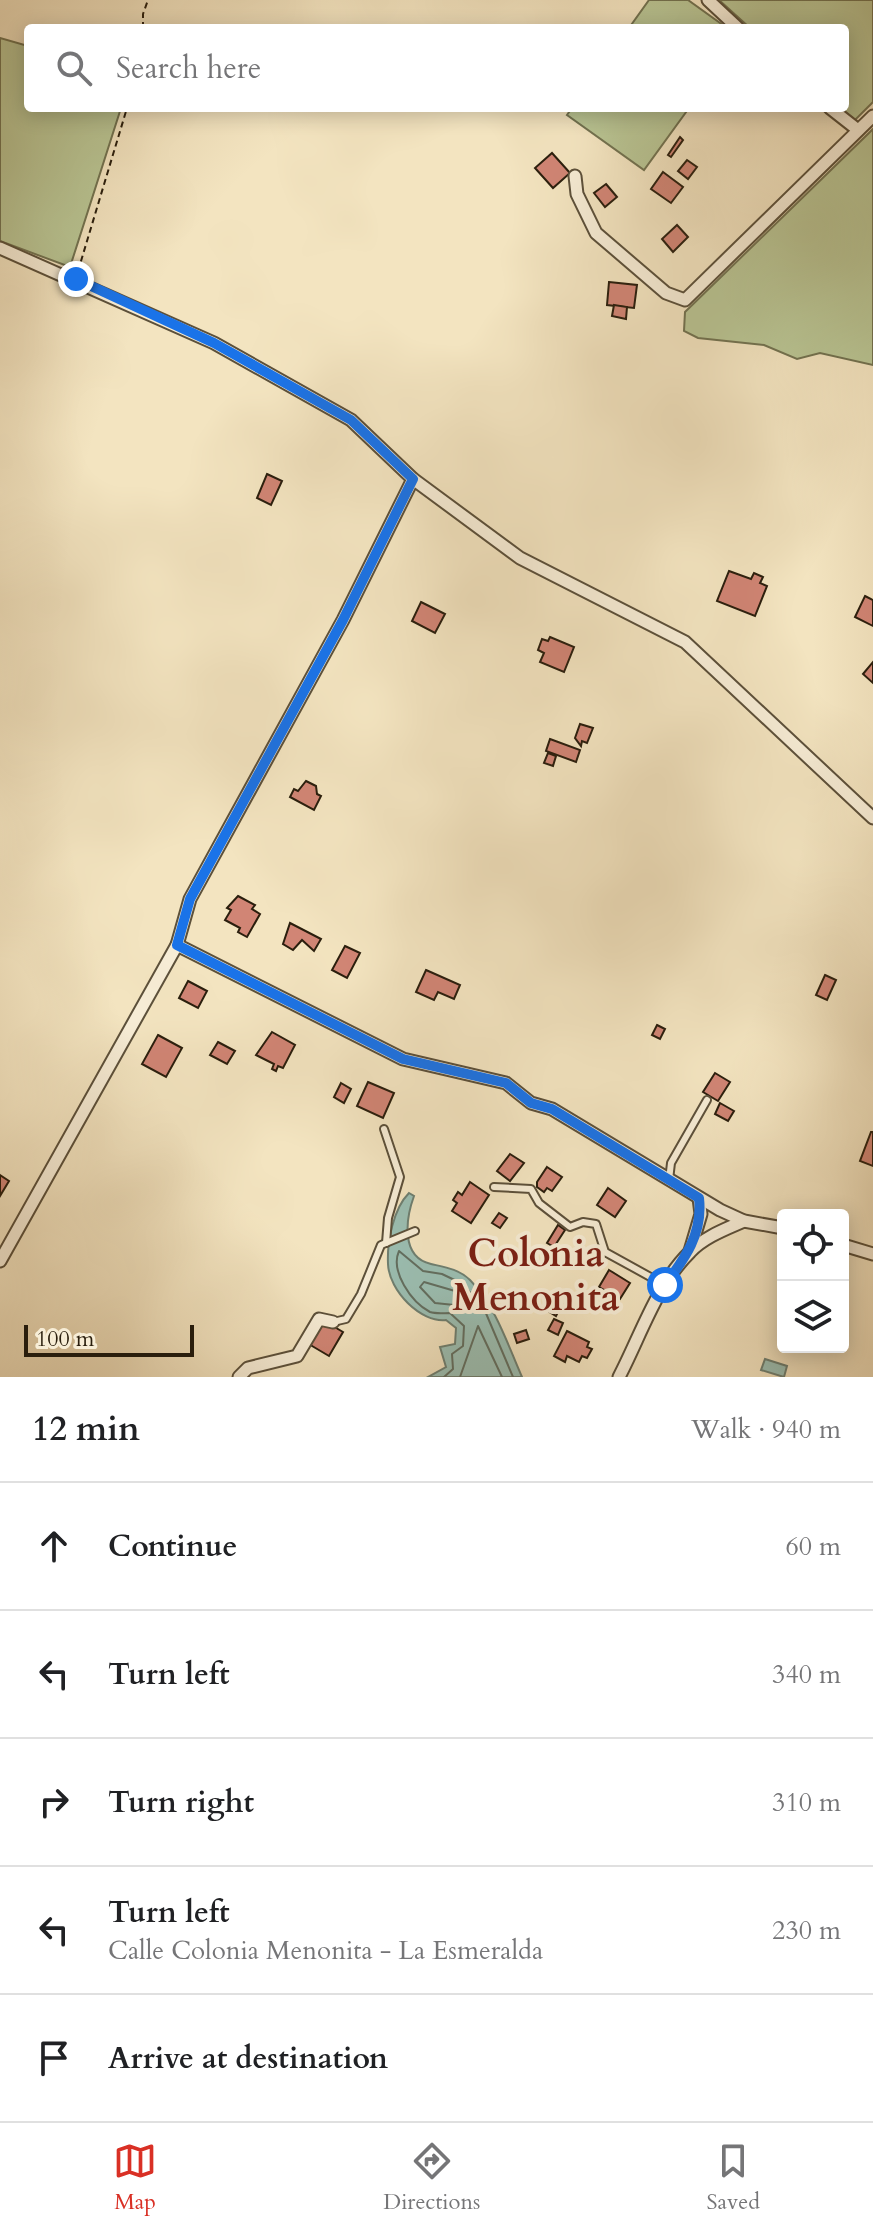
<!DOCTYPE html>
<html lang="en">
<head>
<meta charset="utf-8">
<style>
  :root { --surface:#fff; --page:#f2f2f2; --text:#202124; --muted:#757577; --line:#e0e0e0; --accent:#d93025 }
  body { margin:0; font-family:Cardo,serif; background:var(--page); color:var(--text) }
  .controls { position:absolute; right:24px; bottom:24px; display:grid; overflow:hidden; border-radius:8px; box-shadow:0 4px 20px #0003 }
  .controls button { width:72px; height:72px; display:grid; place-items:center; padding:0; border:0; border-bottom:2px solid var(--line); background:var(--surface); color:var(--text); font:40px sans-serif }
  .scale { position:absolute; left:24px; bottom:20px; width:170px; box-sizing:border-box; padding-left:8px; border:4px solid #2a1e0d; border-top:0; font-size:22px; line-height:28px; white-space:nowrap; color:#2a1e0d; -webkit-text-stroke:6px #f7edd6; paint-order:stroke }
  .stop { position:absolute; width:24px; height:24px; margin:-18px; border:6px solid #1a73e8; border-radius:50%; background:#fff }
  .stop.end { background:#1a73e8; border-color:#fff; box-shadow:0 2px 8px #0008 }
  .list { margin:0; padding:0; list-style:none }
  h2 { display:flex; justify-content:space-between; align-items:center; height:104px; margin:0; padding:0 32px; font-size:34px }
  h2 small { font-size:26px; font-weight:400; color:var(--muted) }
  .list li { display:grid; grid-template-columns:52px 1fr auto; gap:24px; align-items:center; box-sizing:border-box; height:128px; padding:0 32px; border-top:2px solid var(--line) }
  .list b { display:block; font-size:30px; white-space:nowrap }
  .list p { margin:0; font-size:26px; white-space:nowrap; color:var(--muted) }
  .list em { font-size:26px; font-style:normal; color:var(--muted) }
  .icon { flex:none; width:44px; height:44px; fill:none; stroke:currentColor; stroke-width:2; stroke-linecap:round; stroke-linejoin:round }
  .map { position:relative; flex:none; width:873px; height:1377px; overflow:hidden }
  .search { position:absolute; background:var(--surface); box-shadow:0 4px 20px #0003; left:24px; right:24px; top:24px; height:88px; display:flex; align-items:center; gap:20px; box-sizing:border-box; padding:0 28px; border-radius:8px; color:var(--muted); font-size:30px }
  .sheet { height:744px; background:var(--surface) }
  nav { display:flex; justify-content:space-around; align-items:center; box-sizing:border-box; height:112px; border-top:2px solid var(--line); background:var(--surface); font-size:22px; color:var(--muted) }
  nav a { display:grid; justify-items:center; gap:4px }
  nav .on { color:var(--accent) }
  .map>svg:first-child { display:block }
  .green { fill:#b9c594; stroke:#727250; stroke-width:2 }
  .water { fill:#9bbfb3; stroke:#6e7f71; stroke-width:2 }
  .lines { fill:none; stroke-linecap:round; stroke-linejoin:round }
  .shore { stroke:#626e60; stroke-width:2 }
  .building { fill:#d18575; stroke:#2a1e0d; stroke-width:2 }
  .service-casing { stroke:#5c503a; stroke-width:10 }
  .minor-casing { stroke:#5c503a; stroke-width:15 }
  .path { stroke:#2a1e0d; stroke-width:2; stroke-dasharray:6 4; stroke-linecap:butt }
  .service { stroke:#f7edd6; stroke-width:6 }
  .minor { stroke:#f7edd6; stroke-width:11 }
  .route { stroke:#1a73e8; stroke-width:10 }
  .labels { text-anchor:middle; stroke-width:8; stroke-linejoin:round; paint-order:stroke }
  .quarter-label { font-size:38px; font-weight:bold; fill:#7a1f14; stroke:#f7edd6 }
</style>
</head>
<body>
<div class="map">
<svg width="873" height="1377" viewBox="0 0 873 1377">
  <rect width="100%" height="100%" fill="#f3e4c0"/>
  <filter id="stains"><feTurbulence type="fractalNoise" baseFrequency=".0025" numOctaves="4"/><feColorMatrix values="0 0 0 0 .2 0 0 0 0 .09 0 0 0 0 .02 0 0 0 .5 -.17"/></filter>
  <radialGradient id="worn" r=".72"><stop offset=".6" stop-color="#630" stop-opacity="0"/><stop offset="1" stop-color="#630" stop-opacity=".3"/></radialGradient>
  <g class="green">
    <path d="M649,0H688L727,28H629Z"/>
    <path d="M719,0H873V102L855,120L840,108H845V28H750Z"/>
    <path d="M0,38L28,46V108H121L70,267L0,241Z"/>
    <path d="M572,108H689L644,170L567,115Z"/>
    <path d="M873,129V365L820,353L797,359L764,345L698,338L684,331L685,312Z"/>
  </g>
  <g class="water">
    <path d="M409,1193L414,1196C406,1218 400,1257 431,1264C444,1267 459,1269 470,1280C496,1307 507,1343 522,1377H428L446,1367L440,1347L455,1344L456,1328L446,1320C421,1323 389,1291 388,1264C387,1242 393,1209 409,1193Z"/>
    <path d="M765,1359L787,1366L784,1377L761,1370Z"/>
  </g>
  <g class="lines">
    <g class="shore">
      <path d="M424,1282L455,1291L464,1306L435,1303L420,1287Z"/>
      <path d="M444,1377L453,1369L452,1354L463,1346L464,1326L450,1313C443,1313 436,1314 430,1312C411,1302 390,1271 399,1251L423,1271L442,1274L463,1284L485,1311L513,1377"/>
      <path d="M460,1377L478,1326L502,1377"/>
    </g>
  </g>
  <g class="building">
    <path d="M680,137L683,140L671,157L668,155Z"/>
    <path d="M552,153L570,173L553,188L535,168Z"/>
    <path d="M687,160L697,167L688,179L678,171Z"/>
    <path d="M663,172L683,187L671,203L651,189Z"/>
    <path d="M606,184L617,197L605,207L594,193Z"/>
    <path d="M677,225L688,237L673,252L662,239Z"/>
    <path d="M609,282L637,285L634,308L607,305Z"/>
    <path d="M614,305L627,307L626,319L612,316Z"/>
    <path d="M267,474L282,481L271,505L257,498Z"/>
    <path d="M729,571L751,579L754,573L763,577L760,583L767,586L755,616L717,601Z"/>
    <path d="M865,596L873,600V626L855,617Z"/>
    <path d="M421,602L445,614L435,633L412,621Z"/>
    <path d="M550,637L574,647L564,672L540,662L544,653L538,650L542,639L548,641Z"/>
    <path d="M873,662V683L863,674Z"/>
    <path d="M580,724L593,728L587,743L582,741L581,746L575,738Z"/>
    <path d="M550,739L580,750L576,762L546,751Z"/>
    <path d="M548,753L556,756L553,766L544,763Z"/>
    <path d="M306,781L316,786L317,794L321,796L314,810L290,797L294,789L298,791Z"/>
    <path d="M238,896L255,905L252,909L260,914L247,937L238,932L240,928L225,920L231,910L227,908Z"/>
    <path d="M290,923L321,939L314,951L302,940L293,950L283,944Z"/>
    <path d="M345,946L360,953L347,978L332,970Z"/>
    <path d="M426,970L460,985L454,999L438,992L434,1000L416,992Z"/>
    <path d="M825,975L836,980L827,1000L816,995Z"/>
    <path d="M188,981L207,991L198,1008L179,998Z"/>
    <path d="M657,1025L665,1029L660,1039L652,1035Z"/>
    <path d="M272,1032L295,1045L283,1068L278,1066L276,1071L272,1069L274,1064L256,1055Z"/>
    <path d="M158,1035L182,1048L166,1077L142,1064Z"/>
    <path d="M218,1042L235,1051L227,1064L210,1055Z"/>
    <path d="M715,1073L730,1082L718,1101L703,1092Z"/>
    <path d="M368,1082L394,1093L383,1118L357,1106Z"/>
    <path d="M341,1083L351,1089L344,1103L334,1097Z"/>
    <path d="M720,1103L734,1111L728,1121L715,1114Z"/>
    <path d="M871,1132H873V1166L860,1161Z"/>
    <path d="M510,1154L524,1163L510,1181L497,1171Z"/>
    <path d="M547,1167L562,1177L552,1191L547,1188L544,1192L537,1187V1182Z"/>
    <path d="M0,1175L9,1181L0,1196Z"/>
    <path d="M470,1182L489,1195L471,1223L452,1211L457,1203L453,1200L458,1192L462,1195Z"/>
    <path d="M608,1188L626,1201L615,1217L597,1205Z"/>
    <path d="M499,1213L507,1218L500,1228L492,1223Z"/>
    <path d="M558,1225L565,1230L554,1247L547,1243Z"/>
    <path d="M609,1270L630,1283L620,1299L599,1287Z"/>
    <path d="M553,1300L562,1304L556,1316L548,1311Z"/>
    <path d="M321,1319L343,1332L329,1356L307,1343Z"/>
    <path d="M554,1319L563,1323L558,1335L548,1330Z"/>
    <path d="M526,1330L529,1339L517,1343L514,1334Z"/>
    <path d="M567,1331L589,1342L587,1347L592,1349L587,1358L582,1356L579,1362L567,1356L565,1362L554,1356Z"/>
  </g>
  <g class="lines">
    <defs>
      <g id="service">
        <path d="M384,1129L400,1177L388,1218L386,1243"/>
        <path d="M669,1180L671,1163L707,1100"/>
        <path d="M494,1187L531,1189L539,1203L570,1227L583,1222L596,1224L605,1252L665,1285"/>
        <path d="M333,1322L346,1319L361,1294L381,1245L415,1231"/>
      </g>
      <g id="minor">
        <path d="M708,0L738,28"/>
        <path d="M830,108L858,130"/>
        <path d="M575,176L577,194L596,233L666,293L685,300L873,116"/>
        <path d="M0,248L214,343L351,420L413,479L520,558L685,642L873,818"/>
        <path d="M413,479L343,620L190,899L177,945L403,1059L506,1083L531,1103L552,1109L720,1210L744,1221L783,1228"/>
        <path d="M843,1245L873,1254"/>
        <path d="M690,1251L701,1214L699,1198"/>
        <path d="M0,1261L177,945"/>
        <path d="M239,1377L248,1368L297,1356L319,1319L333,1322"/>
        <path d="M619,1377C640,1337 657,1284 690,1252C704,1237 726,1229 744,1221"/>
      </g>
    </defs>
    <use href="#service" class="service-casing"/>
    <use href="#minor" class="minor-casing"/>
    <g class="path">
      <path d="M143,28V14L148,0"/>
      <path d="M78,271L127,108"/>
    </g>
    <use href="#service" class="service"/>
    <use href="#minor" class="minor"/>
  </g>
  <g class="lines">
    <path class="route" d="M76,279L214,343L351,420L413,479L343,620L190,899L177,945L403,1059L506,1083L531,1103L552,1109L699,1198C703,1234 685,1258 665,1285"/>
  </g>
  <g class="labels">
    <g class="quarter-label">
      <text x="536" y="1266">Colonia<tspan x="536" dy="44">Menonita</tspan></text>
    </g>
  </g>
  <rect width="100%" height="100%" filter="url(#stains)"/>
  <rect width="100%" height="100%" fill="url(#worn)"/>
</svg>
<div class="controls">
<button><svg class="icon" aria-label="locate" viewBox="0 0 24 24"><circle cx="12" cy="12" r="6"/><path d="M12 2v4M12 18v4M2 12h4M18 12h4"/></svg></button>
<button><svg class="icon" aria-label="layers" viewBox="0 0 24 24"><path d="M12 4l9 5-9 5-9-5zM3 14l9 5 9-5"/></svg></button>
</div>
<div class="scale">100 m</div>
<div class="stop" style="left:665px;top:1285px"></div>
<div class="stop end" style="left:76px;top:279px"></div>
<div class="search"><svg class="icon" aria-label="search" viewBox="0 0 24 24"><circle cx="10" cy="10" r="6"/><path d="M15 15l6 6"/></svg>Search here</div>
</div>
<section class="sheet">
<h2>12 min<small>Walk · 940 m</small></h2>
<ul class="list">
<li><svg class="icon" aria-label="ahead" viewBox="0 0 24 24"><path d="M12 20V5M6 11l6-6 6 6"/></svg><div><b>Continue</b></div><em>60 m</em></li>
<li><svg class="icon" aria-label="left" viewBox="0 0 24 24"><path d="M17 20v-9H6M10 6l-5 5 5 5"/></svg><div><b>Turn left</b></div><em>340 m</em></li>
<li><svg class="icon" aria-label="right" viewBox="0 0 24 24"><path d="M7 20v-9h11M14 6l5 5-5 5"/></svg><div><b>Turn right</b></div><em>310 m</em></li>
<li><svg class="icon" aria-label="left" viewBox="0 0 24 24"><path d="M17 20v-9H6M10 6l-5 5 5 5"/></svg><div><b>Turn left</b><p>Calle Colonia Menonita - La Esmeralda</p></div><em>230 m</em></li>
<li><svg class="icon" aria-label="arrive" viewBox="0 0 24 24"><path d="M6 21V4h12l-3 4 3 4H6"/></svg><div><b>Arrive at destination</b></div></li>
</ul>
</section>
<nav>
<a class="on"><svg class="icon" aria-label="map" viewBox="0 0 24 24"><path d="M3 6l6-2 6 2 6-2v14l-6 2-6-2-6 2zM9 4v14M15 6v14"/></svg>Map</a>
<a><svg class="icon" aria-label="directions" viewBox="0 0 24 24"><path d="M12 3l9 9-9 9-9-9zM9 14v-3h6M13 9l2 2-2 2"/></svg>Directions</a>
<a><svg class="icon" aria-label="saved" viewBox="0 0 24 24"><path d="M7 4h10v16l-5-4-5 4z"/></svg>Saved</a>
</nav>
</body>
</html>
